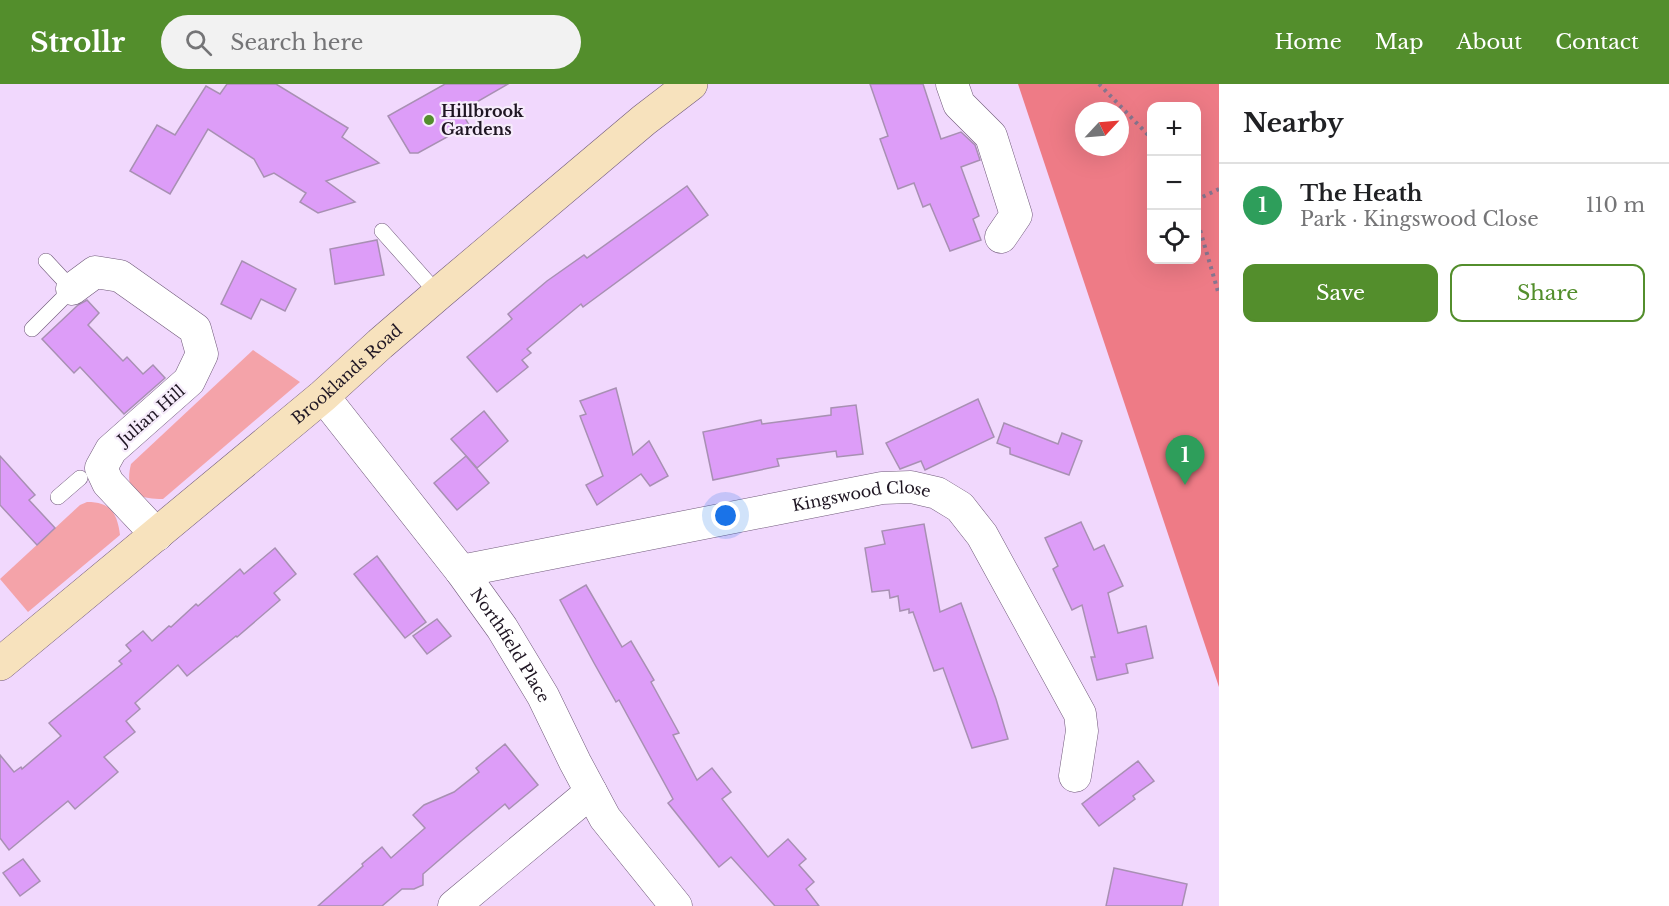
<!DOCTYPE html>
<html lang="en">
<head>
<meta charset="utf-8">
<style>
  :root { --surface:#fff; --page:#f2f2f2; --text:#202124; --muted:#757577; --line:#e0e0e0; --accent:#538e2c }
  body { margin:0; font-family:"Libre Baskerville",serif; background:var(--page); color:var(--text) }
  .controls { position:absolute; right:18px; top:18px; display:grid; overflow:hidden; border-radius:12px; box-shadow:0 6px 24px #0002 }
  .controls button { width:54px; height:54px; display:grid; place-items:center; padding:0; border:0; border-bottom:2px solid var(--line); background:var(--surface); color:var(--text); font:30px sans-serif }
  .compass { position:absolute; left:1075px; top:18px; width:54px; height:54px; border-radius:50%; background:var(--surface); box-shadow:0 6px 24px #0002; rotate:64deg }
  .you { position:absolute; left:726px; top:432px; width:21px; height:21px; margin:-15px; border:4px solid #fff; border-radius:50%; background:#1a73e8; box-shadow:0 0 0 9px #1a73e833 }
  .badge { display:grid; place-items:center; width:39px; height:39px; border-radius:50%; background:var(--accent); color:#fff; font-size:20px; font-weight:700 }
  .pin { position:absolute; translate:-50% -50px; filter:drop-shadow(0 2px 3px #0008) }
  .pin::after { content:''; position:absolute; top:32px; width:21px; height:18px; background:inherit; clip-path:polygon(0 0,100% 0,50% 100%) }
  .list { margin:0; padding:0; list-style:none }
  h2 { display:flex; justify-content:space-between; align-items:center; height:78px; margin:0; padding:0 24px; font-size:26px }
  h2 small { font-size:20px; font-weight:400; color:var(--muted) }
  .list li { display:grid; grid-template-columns:39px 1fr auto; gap:18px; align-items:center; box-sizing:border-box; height:84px; padding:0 24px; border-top:2px solid var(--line) }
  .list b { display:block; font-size:22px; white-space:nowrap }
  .list p { margin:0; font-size:20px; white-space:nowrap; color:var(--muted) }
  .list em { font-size:20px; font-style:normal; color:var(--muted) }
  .actions { display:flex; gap:12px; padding:18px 24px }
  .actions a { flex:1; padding:14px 0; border:2px solid var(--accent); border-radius:12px; text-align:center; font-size:21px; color:var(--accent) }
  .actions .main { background:var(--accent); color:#fff }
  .icon { flex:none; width:33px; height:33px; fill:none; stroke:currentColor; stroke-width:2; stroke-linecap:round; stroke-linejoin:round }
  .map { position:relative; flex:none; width:1219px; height:822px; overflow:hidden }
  header { display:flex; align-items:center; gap:36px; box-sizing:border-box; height:84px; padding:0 30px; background:var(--accent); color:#fff }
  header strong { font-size:28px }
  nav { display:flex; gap:33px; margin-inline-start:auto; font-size:21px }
  .search { width:420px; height:54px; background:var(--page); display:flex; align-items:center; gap:15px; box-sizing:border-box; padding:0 21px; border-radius:33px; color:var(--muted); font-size:22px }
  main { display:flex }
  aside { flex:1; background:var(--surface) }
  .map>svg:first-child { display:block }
  .green { fill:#f4a3a9 }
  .forest { fill:#ee7b86; fill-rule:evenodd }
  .building { fill:#dd9df8; stroke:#a890b3; stroke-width:1.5 }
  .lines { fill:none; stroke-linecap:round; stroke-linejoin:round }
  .lane-casing { stroke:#705a7a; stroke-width:16 }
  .street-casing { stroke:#705a7a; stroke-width:33 }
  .secondary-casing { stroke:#705a7a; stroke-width:34 }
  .path { stroke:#87768f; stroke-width:4; stroke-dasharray:3 4.5; stroke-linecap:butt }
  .lane { stroke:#fff; stroke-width:15 }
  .street { stroke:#fff; stroke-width:32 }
  .secondary { stroke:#f7e2bd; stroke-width:33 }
  .poi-dot { fill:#538e2c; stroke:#f6ecfb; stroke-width:2 }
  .labels { text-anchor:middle; stroke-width:4.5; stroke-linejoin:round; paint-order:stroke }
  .poi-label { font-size:16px; font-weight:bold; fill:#1f1623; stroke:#f6ecfb; text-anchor:start }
  .street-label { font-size:16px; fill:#1f1623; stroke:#f6ecfb }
</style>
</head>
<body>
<header>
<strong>Strollr</strong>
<div class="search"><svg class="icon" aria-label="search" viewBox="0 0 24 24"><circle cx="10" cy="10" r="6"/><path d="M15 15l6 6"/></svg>Search here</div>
<nav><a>Home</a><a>Map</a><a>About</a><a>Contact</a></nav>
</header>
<main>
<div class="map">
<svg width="1219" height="822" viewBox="0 0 1219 822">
  <rect width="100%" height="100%" fill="#f1d8fd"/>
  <g class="green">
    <path d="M253,266L300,298L163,415C137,415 124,408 131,380Z"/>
    <path d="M87,418C110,418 117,428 120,451L28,528L0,495L80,421Z"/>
  </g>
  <path class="forest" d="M1018,0H1219V603ZM1152,22H1196V176H1152ZM1084,27H1120V63H1084Z"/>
  <g class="building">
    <path d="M227,0H276L348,44L342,53L379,79L326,97L355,118L318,129L300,118L306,109L274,89L264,93L254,75L208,45L170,110L130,87L157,41L175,51L206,2L220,10Z"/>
    <path d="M445,0H508L461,27L469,41L418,69H410L388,32Z"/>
    <path d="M870,0H923L941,55L961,48L975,61L980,76L961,83L979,132L973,135L981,156L950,167L930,120L923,123L914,99L898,105L880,55L888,52Z"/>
    <path d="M687,102L708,131L583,223L581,220L527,265L531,269L522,276L528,283L497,308L467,273L512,235L508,230L547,197L584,171L587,174Z"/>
    <path d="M377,156L384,191L335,200L330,165Z"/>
    <path d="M242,177L296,205L285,227L261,215L251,235L221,220Z"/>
    <path d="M87,216L99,229L88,241L123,277L127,273L143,290L153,281L165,294L124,330L80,283L74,289L42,255L78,221Z"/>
    <path d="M616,304L633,371L649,357L668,392L650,402L641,390L597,421L586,401L603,392L580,332L586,330L580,317Z"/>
    <path d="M978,315L994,353L925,386L921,377L900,385L886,359Z"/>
    <path d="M856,321L863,370L837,373L836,367L777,375L779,382L713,396L703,348L761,336L762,340L831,331V324Z"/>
    <path d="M484,327L508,357L477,384L451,355Z"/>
    <path d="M1004,339L1058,360L1062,349L1082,357L1069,391L1010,370V364L997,359Z"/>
    <path d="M0,372L35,411L29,416L55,444L37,461L0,421Z"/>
    <path d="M466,372L489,399L457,426L434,399Z"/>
    <path d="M1081,438L1094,466L1104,461L1123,502L1108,509L1118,549L1146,542L1153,574L1126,580L1128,589L1097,596L1091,573H1095L1082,521L1072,526L1053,485L1058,482L1045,454Z"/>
    <path d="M924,440L940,528L961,519L996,615L1008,655L972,664L943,584L934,587L913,528L909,529V525L900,527L898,512L890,514L889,506L872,508L865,464L885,460L882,447Z"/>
    <path d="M275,464L296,490L274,509L280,516L237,553L236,552L187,592L178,581L135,619L140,625L126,637L135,648L104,673L118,688L75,725L68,717L9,766L0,754V671L14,688L21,683L22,685L61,652L49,639L122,580L119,577L131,567L126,561L143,547L152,557L169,542L171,543L196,520L198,522L240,485L244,490Z"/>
    <path d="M377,472L426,538L405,554L354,490Z"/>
    <path d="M586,501L622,563L631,557L654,596L651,598L679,649L673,651L697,696L712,684L731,708L722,715L768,773L788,755L806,775L799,781L814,798L806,805L819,822H775L731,773L719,783L668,719L673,715L619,616L616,618L594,579L560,516Z"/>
    <path d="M437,535L451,552L427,570L413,552Z"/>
    <path d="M505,660L538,701L509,725L505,720L461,757L423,790V801L414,805H402L382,822H318L363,782L362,780L382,763L391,774L425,744L413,731L424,721L454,708L479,688L476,684Z"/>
    <path d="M1138,677L1154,697L1133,712L1135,715L1099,742L1082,720Z"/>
    <path d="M23,775L40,797L20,812L3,789Z"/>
    <path d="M1114,784L1187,800L1182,822H1106Z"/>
  </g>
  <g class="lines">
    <defs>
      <g id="lane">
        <path d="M382,147L438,210"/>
        <path d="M32,245L72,205L46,177"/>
        <path d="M58,413L80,394"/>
      </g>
      <g id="street">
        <path d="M952,0L959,20L991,52L1016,131L1001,153"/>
        <path d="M72,205L95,188L120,192L195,245L202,270L189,297L111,366L101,384L108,399L157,451"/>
        <path id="s1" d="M323,312L461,487L502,544L543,612L575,678L605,734L676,822"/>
        <path id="s2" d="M461,487L882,404L911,403L937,409L960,423L982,451L1080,630L1082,647L1075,692"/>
        <path d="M454,822L591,708"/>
      </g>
      <g id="secondary">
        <path id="s3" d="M0,580L323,312L380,260L438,210L644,36L691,0"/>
      </g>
    </defs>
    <use href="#lane" class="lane-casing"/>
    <use href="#street" class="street-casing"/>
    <use href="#secondary" class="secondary-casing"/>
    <g class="path">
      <path d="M1099,0L1152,55"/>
      <path d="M1196,116L1219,105"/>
      <path d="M1196,132L1219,211"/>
    </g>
    <use href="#lane" class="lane"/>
    <use href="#street" class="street"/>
    <use href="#secondary" class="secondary"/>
  </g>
  <circle class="poi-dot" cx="429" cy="36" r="6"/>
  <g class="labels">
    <g class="poi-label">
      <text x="441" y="33">Hillbrook<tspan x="441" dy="18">Gardens</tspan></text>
    </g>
    <g class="street-label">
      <text dy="6" stroke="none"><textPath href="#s3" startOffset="452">Brooklands Road</textPath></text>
      <text transform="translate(151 331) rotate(-41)" y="6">Julian Hill</text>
      <text dy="6" stroke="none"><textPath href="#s2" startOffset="408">Kingswood Close</textPath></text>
      <text dy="6" stroke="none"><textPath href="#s1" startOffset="312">Northfield Place</textPath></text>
    </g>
  </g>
</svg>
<div class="controls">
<button>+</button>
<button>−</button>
<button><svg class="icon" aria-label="locate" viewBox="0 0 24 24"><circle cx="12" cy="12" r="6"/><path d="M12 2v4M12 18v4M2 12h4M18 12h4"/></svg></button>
</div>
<svg class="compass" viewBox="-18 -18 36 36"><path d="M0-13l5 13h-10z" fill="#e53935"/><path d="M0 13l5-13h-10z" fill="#757577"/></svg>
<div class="you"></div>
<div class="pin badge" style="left:1185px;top:401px;background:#2e9e5b">1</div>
</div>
<aside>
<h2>Nearby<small></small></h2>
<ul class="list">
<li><span class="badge" style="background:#2e9e5b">1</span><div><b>The Heath</b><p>Park · Kingswood Close</p></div><em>110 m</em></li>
</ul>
<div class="actions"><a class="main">Save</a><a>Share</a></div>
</aside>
</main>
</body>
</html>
